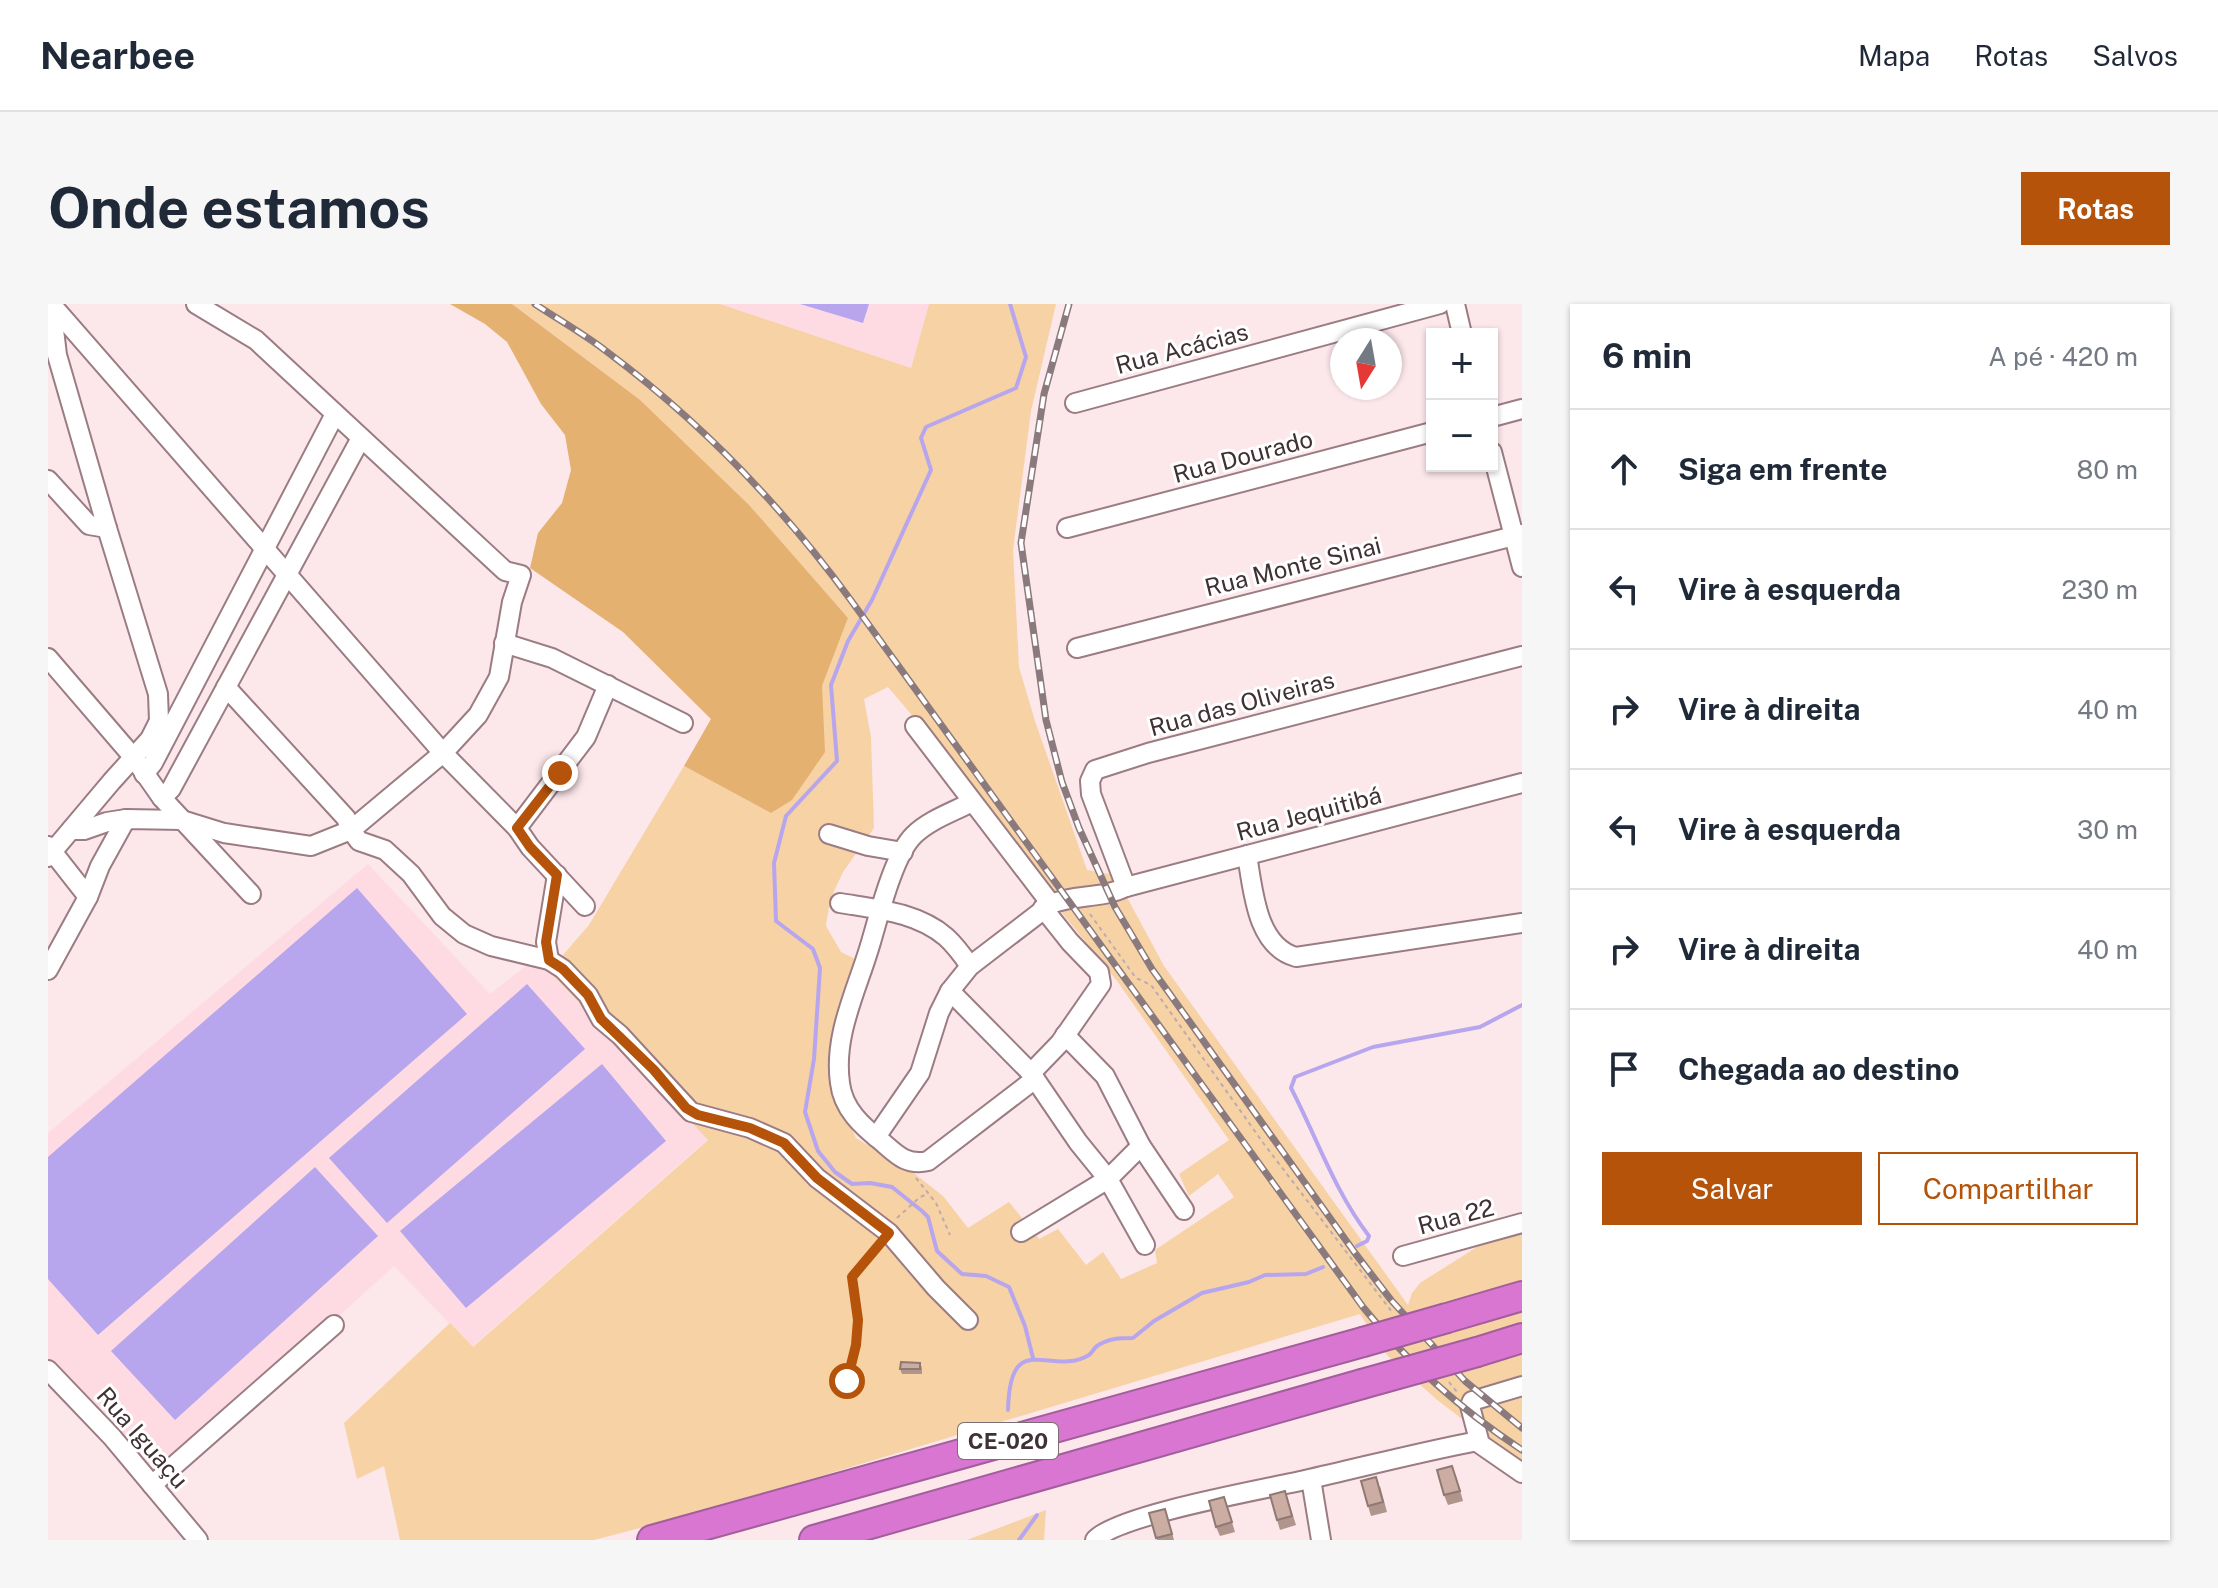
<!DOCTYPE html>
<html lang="pt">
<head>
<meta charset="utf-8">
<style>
  :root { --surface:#fff; --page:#f6f6f7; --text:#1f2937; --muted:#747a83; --line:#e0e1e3; --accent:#b45309 }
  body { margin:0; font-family:"Public Sans",sans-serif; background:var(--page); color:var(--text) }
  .controls { position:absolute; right:24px; top:24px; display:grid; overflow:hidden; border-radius:0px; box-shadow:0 2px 6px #0004 }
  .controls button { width:72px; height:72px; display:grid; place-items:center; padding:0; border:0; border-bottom:2px solid var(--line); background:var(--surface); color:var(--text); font:40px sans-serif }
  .compass { position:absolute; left:1282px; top:24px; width:72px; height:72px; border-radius:50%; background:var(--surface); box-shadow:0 2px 6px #0004; rotate:191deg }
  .stop { position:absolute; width:24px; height:24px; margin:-18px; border:6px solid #b45309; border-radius:50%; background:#fff }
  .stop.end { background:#b45309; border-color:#fff; box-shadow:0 2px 8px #0008 }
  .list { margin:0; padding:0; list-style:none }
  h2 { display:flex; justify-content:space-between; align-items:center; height:104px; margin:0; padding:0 32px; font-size:34px }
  h2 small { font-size:26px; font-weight:400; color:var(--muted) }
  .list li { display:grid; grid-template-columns:52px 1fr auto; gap:24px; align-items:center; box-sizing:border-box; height:120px; padding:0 32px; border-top:2px solid var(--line) }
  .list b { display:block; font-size:30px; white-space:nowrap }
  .list em { font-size:26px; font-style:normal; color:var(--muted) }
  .actions { display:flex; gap:16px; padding:24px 32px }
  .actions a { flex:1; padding:18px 0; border:2px solid var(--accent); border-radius:0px; text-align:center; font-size:28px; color:var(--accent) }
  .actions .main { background:var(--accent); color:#fff }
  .icon { flex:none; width:44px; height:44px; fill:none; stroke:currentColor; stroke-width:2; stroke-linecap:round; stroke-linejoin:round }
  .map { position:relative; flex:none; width:1474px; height:1236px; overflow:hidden; border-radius:0px }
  header { display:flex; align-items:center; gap:48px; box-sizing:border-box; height:112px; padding:0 40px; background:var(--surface); border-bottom:2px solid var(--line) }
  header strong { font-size:38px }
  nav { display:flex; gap:44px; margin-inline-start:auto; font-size:28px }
  .intro { display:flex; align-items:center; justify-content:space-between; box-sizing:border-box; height:192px; padding:0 48px }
  h1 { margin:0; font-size:56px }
  .button { padding:20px 36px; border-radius:0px; background:var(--accent); color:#fff; font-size:28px; font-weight:700 }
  main { display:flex; gap:48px; padding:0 48px }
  aside { flex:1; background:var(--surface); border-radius:0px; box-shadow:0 2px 6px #0004 }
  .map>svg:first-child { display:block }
  .built { fill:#fedbe3 }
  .green { fill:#f6d2a5; fill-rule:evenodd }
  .forest { fill:#e4b170 }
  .water { fill:#b7a6ed }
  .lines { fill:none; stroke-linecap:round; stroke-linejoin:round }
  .stream { stroke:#b7a6ed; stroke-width:4 }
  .minor-casing { stroke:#9b7c83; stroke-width:22 }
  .highway-casing { stroke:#a25e9b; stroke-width:32 }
  .path { stroke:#bdaaae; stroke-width:2; stroke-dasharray:4 4; stroke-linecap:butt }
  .minor { stroke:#fff; stroke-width:18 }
  .highway { stroke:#d876d2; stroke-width:28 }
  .rail-casing { stroke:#8b7a7d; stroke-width:7 }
  .rail { stroke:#fff; stroke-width:4; stroke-dasharray:12; stroke-linecap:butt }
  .highway-bridge-casing { stroke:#a25e9b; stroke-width:32; stroke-linecap:butt }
  .highway-bridge { stroke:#d876d2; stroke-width:28 }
  .wall { fill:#af958c }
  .building { fill:#ccada3; stroke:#8f7972; stroke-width:2 }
  .route { stroke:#b45309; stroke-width:10 }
  .labels { text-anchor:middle; stroke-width:6; stroke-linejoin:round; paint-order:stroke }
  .shield { fill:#fff; stroke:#796f71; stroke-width:2 }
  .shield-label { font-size:22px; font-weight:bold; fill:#3f3134 }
  .street-label { font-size:24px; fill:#3f3134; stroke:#fff }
</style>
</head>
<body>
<header>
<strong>Nearbee</strong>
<nav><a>Mapa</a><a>Rotas</a><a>Salvos</a></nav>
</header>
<div class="intro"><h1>Onde estamos</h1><a class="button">Rotas</a></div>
<main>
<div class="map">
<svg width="1474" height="1236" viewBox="0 0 1474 1236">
  <rect width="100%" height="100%" fill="#fce7eb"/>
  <g class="built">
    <path d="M672,0H881L863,64Z"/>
    <path d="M320,560L442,690L488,654L660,835L424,1043L346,962L110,1176L0,1057V829Z"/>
  </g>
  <g class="green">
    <path d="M464,0H672L863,64L881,0H1008L983,107L965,246L971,363L987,417L1039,566L1067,571L1116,662L1360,1001L1364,989L1372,979L1429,943L1474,930V1161L1388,1095L1339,1051L1312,1010L657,1207L546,1236H352L336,1162L309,1175L296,1119L402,1019L425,1043L660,836L501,667L541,621L636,462L723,509L774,414V382L800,314L591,95ZM840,383L874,423L973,558L1069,677L1181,836L1131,870L1141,892L1170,870L1186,893L1107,946L1109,959L1073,975L1055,948L1038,961L1010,925L991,935L961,898L920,924L895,892L867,870L808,834L786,787L790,723L807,655L793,648L778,622L782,596L795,568L826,524L823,433L816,395Z"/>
    <path d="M998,1206L996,1236H919Z"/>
  </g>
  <path class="forest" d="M402,0H464L591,95L701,201L800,314L774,382L777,448L744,496L723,509L636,462L663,415L575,328L482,264L490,229L514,199L523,166L517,131L493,100L459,38L437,20Z"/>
  <g class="water">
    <path d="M752,0H821L815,19Z"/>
    <path d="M309,584L419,710L50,1031L0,975V853Z"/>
    <path d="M479,680L537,745L339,919L281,854Z"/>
    <path d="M554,760L618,837L418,1004L352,927Z"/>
    <path d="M267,863L330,932L127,1116L63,1047Z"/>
  </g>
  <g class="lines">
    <g class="stream">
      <path d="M962,0L978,53L968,84L878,123L873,134L883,166L824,296L800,337L783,381L789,457L738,512L726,559L728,617L765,645L772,664L766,755L757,808L770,847L787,868L804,880L822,879L844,883L874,907L880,913L889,947L914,970L938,972L961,983L977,1022L985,1054"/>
      <path d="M1309,942L1319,937L1321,932C1286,886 1269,834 1243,784L1247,773L1325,743L1432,723L1474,701"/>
      <path d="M960,1106C962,1022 1003,1074 1041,1051C1044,1049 1046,1044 1049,1042C1061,1034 1072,1034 1085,1034L1106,1017L1154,989L1201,978L1217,971L1258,970L1275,963"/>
      <path d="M971,1236L989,1211"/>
    </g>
    <defs>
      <g id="minor">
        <path d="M3,0L395,449L469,524L482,543L537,602"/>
        <path d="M148,0L208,36L457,267L473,271L464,298L451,373L430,411L395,449L303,526L298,514L178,383"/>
        <path d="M1407,0L1414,30"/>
        <path d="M1027,99L1392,0"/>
        <path d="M1444,113L1474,105"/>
        <path d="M1444,148L1474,263"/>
        <path d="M0,176L41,221L59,224"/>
        <path d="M1019,224L1384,128"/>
        <path d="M456,339L504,354L635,419"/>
        <path d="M1029,344L1474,230"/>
        <path d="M0,354L86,454L114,494L203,590"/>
        <path d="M867,422L1003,600"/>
        <path d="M96,470L105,459L287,110"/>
        <path d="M114,494L123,485L313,134"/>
        <path d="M924,498C905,508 881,516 866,531C846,550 831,611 823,638C810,684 785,730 792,779C795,805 814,822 833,837C848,850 858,862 880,857L987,775"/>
        <path d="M469,524L538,433L560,381"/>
        <path d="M23,526H36L59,518L78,515L134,516L176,529L263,542L303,526L311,537L337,546L363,570L394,612L416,630L443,642L501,656L515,665L540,691L553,715L572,731L643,808L702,824L736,839L769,874L841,929L888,984L920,1016"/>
        <path d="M781,530L820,542L855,548"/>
        <path d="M0,542L40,593L0,666"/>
        <path d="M1199,551C1205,585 1208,642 1248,653L1474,619"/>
        <path d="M0,553L64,477L102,435L111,417L110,390L59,224L9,51L3,0"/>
        <path d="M1078,583L1043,490L1042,477L1047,466L1100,449L1474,352"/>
        <path d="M40,593L52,562L78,515"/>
        <path d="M792,599C828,605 869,608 898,633C907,641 915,652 922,662"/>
        <path d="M501,656L498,638L509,571"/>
        <path d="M902,687L983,769L1030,838L1060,875L1097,941"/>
        <path d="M1017,731L1057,772L1093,842L1136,906"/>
        <path d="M983,769L1012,739L1053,680L1051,668L1022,638L995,604"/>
        <path d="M828,833L872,769L891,709L902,687L922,662L1003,600C1028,590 1054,595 1078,583L1474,479"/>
        <path d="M973,928L1060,875L1093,842"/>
        <path d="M1355,952L1474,919"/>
        <path d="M0,1066L64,1133L150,1236"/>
        <path d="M1474,1082L1424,1097L1422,1102L1432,1140L1474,1169"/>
        <path d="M1263,1175L1273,1236"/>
        <path d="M104,1181L286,1021"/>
        <path d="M1047,1236C1068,1211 1218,1185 1257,1176C1315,1163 1372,1148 1430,1137"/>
      </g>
      <g id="highway">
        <path d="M1399,1014L1474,992"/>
        <path d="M1429,1048L1474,1034"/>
        <path d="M604,1236L1315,1038"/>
        <path d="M766,1236L1314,1080"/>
      </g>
    </defs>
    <use href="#minor" class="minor-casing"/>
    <use href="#highway" class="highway-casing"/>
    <g class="path">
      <path d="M1042,610L1088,674L1103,681L1216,840L1344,1008"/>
      <path d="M868,874L888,899L902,931"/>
      <path d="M849,914L872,893L880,890"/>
      <path d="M799,1077L808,1041L810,1016L804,973L830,941"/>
      <path d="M1401,1078L1409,1088"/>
    </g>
    <use href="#minor" class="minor"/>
    <use href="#highway" class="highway"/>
    <defs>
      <g id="rail">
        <path d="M487,0C511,16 536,30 558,47C652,117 733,201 802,295L1315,1003C1359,1058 1415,1107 1474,1146"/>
        <path d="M1021,0L996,90L973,239L998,416L1014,478L1031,524L1067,603L1104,665L1307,949L1343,996L1417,1077L1474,1124"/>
      </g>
    </defs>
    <use href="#rail" class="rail-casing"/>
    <use href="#rail" class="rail"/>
    <defs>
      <g id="highway-bridge">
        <path d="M1315,1038L1399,1014"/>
        <path d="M1314,1080L1429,1048"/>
      </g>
    </defs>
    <use href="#highway-bridge" class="highway-bridge-casing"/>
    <use href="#highway-bridge" class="highway-bridge"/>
  </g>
  <g class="wall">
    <path d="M872,1059L874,1064V1070H854L852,1065Z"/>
    <path d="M1408,1172L1415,1197L1400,1201L1396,1191Z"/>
    <path d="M1332,1182L1339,1208L1323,1212L1320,1202Z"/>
    <path d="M1176,1193L1187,1228L1172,1232L1168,1223Z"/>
    <path d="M1240,1196L1248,1221L1232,1226L1229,1216Z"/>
    <path d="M1101,1209L1120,1215L1126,1236H1109Z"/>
  </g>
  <g class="building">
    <path d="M853,1058L872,1059V1065H852Z"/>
    <path d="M1404,1162L1412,1187L1396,1191L1389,1166Z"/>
    <path d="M1328,1173L1335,1198L1320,1202L1313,1177Z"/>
    <path d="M1237,1187L1244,1212L1229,1216L1222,1191Z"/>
    <path d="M1176,1193L1184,1218L1168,1223L1161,1197Z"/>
    <path d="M1117,1205L1124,1230L1108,1234L1101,1209Z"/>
  </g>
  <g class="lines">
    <path class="route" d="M512,469L469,524L482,543L509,571L498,638L501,656L515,665L540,691L553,715L606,766L638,804L650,811L702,824L736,839L769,874L841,929L804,973L810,1016L808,1041L799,1077"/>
  </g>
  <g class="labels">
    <rect class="shield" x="910" y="1119" width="100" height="36" rx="6"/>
    <g class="shield-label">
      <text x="960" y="1145">CE-020</text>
    </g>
    <g class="street-label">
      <text transform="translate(1134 45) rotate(-15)" y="8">Rua Acácias</text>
      <text transform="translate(1195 153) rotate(-15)" y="8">Rua Dourado</text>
      <text transform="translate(1245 263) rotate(-14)" y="8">Rua Monte Sinai</text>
      <text transform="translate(1194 400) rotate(-15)" y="8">Rua das Oliveiras</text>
      <text transform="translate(1261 510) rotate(-15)" y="8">Rua Jequitibá</text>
      <text transform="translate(1408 913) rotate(-15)" y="8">Rua 22</text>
      <text transform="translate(94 1134) rotate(49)" y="8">Rua Iguaçu</text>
    </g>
  </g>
</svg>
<div class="controls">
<button>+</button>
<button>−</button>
</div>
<svg class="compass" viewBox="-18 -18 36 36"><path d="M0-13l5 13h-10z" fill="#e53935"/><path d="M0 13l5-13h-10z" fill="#747a83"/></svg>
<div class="stop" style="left:799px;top:1077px"></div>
<div class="stop end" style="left:512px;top:469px"></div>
</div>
<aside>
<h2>6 min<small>A pé · 420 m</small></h2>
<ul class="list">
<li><svg class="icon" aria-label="ahead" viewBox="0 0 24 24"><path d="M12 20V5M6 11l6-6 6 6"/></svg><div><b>Siga em frente</b></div><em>80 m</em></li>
<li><svg class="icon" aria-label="left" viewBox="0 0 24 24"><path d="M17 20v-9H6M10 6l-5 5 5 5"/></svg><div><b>Vire à esquerda</b></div><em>230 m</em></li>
<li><svg class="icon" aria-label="right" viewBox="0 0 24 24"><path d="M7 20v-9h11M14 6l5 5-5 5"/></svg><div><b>Vire à direita</b></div><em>40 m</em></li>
<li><svg class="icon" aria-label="left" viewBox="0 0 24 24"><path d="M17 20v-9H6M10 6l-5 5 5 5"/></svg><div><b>Vire à esquerda</b></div><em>30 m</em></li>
<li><svg class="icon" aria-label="right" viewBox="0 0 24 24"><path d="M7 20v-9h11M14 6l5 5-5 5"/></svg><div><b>Vire à direita</b></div><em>40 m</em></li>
<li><svg class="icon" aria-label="arrive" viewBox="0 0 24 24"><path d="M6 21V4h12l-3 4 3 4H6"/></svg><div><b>Chegada ao destino</b></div></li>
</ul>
<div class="actions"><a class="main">Salvar</a><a>Compartilhar</a></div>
</aside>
</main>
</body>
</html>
